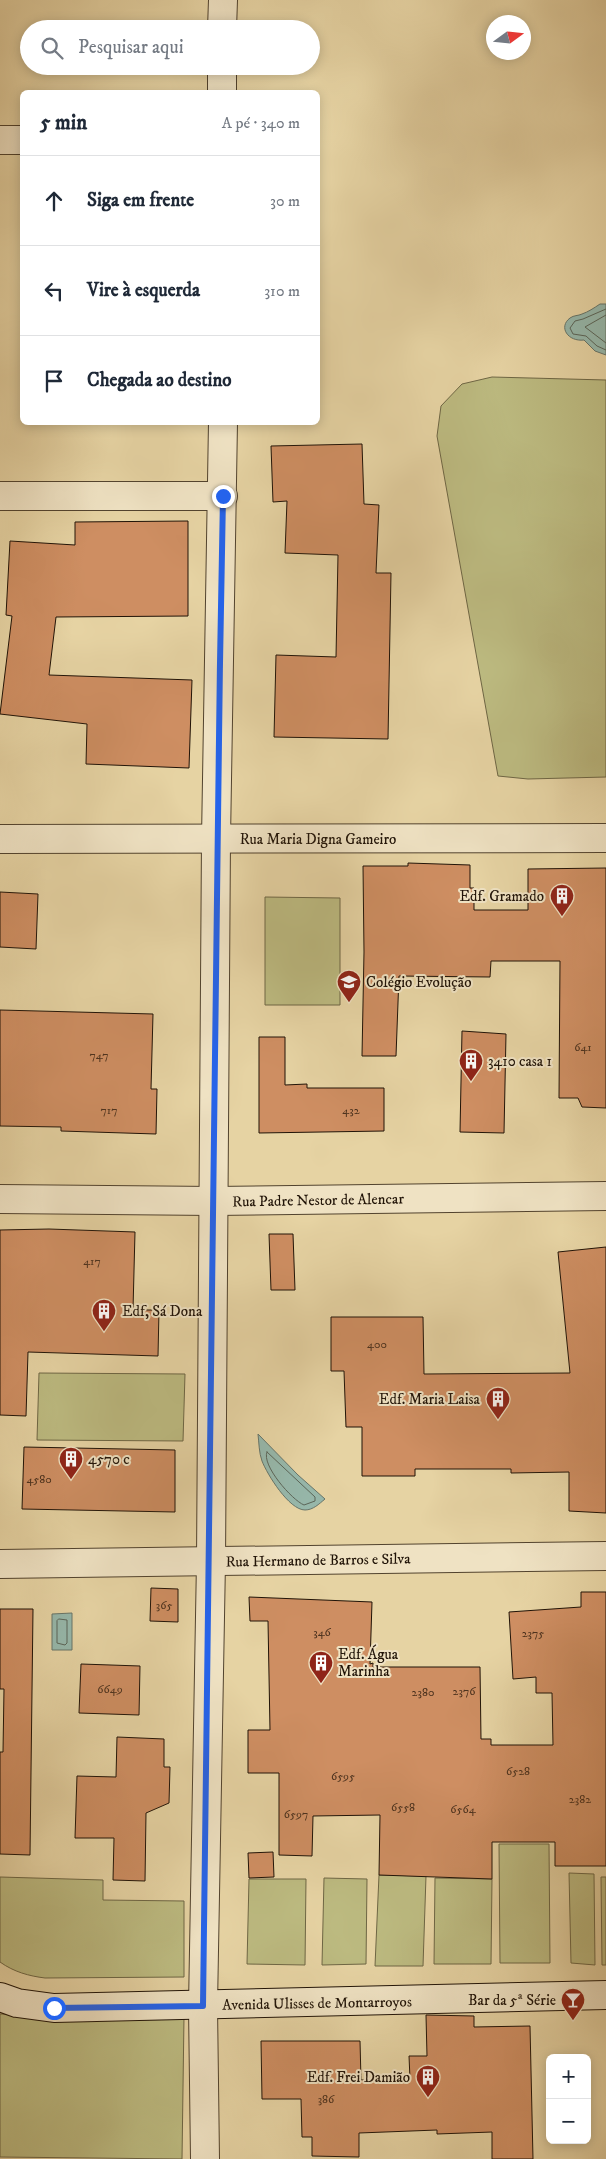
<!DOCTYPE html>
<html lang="pt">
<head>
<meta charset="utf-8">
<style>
  :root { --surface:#fff; --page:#f2f2f3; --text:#1f2937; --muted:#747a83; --line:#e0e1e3 }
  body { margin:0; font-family:"IM FELL DW Pica",serif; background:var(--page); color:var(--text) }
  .controls { position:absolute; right:15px; bottom:15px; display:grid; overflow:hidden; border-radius:8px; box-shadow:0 2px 12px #0003 }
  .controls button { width:45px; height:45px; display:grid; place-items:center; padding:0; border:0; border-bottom:1px solid var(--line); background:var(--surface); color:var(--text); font:25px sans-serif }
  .compass { position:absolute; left:486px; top:15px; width:45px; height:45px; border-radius:50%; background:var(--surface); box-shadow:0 2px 12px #0003; rotate:75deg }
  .stop { position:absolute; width:15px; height:15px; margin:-11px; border:4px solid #2563eb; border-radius:50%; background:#fff }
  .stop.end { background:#2563eb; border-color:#fff; box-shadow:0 1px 5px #0008 }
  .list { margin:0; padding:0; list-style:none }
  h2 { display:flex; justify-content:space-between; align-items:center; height:65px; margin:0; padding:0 20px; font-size:21px }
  h2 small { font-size:16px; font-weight:400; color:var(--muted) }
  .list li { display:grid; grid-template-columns:32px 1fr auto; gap:15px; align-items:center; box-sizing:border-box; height:90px; padding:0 20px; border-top:1px solid var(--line) }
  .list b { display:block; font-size:19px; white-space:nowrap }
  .list em { font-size:16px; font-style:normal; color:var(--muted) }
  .icon { flex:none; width:28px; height:28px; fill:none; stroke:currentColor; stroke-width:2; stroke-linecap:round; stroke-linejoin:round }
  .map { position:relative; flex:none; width:606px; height:2159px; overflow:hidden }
  .search { position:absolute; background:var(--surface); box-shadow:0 2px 12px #0003; left:20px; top:20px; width:300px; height:55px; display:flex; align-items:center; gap:12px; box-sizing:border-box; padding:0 18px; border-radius:28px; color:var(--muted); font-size:19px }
  .panel { position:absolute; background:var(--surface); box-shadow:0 2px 12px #0003; left:20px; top:90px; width:300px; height:335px; border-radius:8px }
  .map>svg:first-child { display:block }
  .green { fill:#bcba80; stroke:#6e6644 }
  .water { fill:#96b7aa; stroke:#677569 }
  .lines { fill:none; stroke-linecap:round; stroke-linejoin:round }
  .shore { stroke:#5b6558; stroke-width:1 }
  .building { fill:#ce8e62; stroke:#201307 }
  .minor-casing { stroke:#52432e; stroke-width:30 }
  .secondary-casing { stroke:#201307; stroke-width:30 }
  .minor { stroke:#efe2c3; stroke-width:28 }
  .secondary { stroke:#efe2c3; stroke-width:28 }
  .route { stroke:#2563eb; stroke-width:6 }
  .labels { text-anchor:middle; stroke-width:4; stroke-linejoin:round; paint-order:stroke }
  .number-label { font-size:12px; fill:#4c321e }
  .street-label { font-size:15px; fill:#201307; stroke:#efe2c3 }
  .poi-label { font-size:15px; fill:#201307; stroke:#efe2c3; text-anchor:start }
</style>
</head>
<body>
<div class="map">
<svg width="606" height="2159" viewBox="0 0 606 2159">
  <rect width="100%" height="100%" fill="#e6d3a3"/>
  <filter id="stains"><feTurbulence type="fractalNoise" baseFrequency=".004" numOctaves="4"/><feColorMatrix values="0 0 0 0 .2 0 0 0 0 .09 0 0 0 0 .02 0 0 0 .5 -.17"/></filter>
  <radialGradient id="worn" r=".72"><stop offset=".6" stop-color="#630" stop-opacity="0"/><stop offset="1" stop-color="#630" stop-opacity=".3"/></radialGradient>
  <g class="green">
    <path d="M492,377L606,380V777L528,779L498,776L437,436L441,406L462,384Z"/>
    <path d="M265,897L340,898V1005H265Z"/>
    <path d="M39,1373L185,1374L183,1441L37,1440Z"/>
    <path d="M499,1844H549L550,1963H500Z"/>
    <path d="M569,1873L594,1874L595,1965L571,1963Z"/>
    <path d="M379,1875L426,1876L423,1966H375Z"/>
    <path d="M0,1877L103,1880V1900L184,1901V1977L45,1978C29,1976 14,1972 0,1962Z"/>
    <path d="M601,1877H606V1965H602Z"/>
    <path d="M324,1878L367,1879L366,1964L322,1965Z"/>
    <path d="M435,1878L492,1879L491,1964H434Z"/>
    <path d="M249,1879H306L305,1965L247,1964Z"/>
    <path d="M0,2014L184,2017L182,2159L0,2157Z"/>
  </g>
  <g class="water">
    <path d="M600,304H606V355L595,351L584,340C568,342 558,327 570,318C574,315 578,316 582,314C588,312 594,308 600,304Z"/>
    <path d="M258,1434L298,1475L325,1499C319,1504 313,1510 305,1510C289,1510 267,1474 262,1461C259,1453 259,1443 258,1434Z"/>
    <path d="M72,1613V1650H52V1614Z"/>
  </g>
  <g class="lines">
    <g class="shore">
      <path d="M606,309L583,319L575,321L570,328L573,334L586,336L597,346L606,350"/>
      <path d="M606,315L585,327L606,343"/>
      <path d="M267,1452L315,1497V1501L304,1505C292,1500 261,1465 267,1452Z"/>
      <path d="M59,1619L67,1620V1643L65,1645L57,1643V1621Z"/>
    </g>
  </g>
  <g class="building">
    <path d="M362,444L364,504L379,505L376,573H391L388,739L274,737L276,655L336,657L338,555L285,553L287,501L273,502L271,446Z"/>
    <path d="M188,521V616L56,617L49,675L192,680L189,768L86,764L87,724L0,714L12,616L6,615L10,541L75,545V522Z"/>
    <path d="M408,863L470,865V888H474V910H528V869L606,868V1108L582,1107L578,1098H559L560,961H491L490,977L399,976L396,1056H362L364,952L363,866H408Z"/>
    <path d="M0,892L38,894L36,949L0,947Z"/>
    <path d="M0,1010L153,1014L151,1089H157L156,1134L61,1131V1127L0,1126Z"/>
    <path d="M462,1031L506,1034L504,1133L460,1132Z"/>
    <path d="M259,1037H285V1085L307,1084V1088H384V1131L259,1133Z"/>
    <path d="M49,1229L135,1232L133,1310H159L158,1356L28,1352L26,1416L0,1415V1230Z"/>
    <path d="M269,1234H293L295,1290H271Z"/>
    <path d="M606,1247V1513L569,1511V1472L511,1473V1469H415V1476H362V1427H346L344,1371H331V1317H423L424,1374L570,1373L558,1252Z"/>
    <path d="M24,1447L175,1450V1512L22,1509Z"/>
    <path d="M151,1588L178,1589V1622L150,1621Z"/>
    <path d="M581,1592H606V1866H555V1842H492V1879L379,1875L380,1815L313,1816L312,1856L279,1855V1773H248V1730H270L268,1621H250L249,1597L372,1602L370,1664L373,1663V1667H480L481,1739H491V1745H553L552,1693H536V1677L513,1679L509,1612L581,1607Z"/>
    <path d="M0,1609H33L30,1855L0,1854V1752H3L4,1689H0Z"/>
    <path d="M81,1664L140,1666L139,1715L79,1713Z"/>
    <path d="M117,1737L164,1739V1767H170L169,1803L146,1813L145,1881L113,1880L114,1838H75L77,1776L116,1777Z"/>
    <path d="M273,1852L274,1877L249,1878L248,1853Z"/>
    <path d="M426,2015L474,2016V2027L530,2026L533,2159H492V2132L437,2134V2130L359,2133V2157L312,2156V2137H302L301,2099H262L261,2041H360L361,2080L410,2079L409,2056H427Z"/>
  </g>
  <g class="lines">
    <defs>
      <g id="minor">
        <path d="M222,29L223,0"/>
        <path d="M222,92V66"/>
        <path d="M0,140H22"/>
        <path d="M0,496H223"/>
        <path d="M0,839L606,838"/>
        <path d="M0,1199L214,1201L606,1196"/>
        <path d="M0,1564L606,1556"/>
        <path d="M205,2159L203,2006L211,1561L216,839L223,422"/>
      </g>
      <path id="secondary" d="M0,1997L17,2003L54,2008L606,1995"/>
    </defs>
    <use href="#minor" class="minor-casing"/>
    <use href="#secondary" class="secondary-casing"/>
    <use href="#minor" class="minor"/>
    <use href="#secondary" class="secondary"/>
  </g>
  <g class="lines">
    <path class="route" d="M54,2008L203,2006C212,1502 213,999 223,496"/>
  </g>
  <defs>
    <symbol id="building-pin" viewBox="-11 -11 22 30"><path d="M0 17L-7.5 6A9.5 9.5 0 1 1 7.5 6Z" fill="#8f2418" stroke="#efe2c3"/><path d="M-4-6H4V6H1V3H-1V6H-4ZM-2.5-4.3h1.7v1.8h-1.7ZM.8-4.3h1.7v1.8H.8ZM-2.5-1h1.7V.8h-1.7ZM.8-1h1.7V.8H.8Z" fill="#fff"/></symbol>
    <symbol id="school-pin" viewBox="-11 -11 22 30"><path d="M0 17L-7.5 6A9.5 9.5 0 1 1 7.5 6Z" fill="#8f2418" stroke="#efe2c3"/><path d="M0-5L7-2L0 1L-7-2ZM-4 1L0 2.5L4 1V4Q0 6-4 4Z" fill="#fff"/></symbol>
    <symbol id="bar-pin" viewBox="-11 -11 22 30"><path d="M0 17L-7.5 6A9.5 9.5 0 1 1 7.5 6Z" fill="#8f2418" stroke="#efe2c3"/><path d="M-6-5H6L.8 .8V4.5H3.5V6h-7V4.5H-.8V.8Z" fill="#fff"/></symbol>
  </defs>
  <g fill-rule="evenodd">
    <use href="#building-pin" x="548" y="882" width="28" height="38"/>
    <use href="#school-pin" x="335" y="968" width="28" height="38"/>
    <use href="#building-pin" x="457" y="1047" width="28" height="38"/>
    <use href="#building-pin" x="90" y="1297" width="28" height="38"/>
    <use href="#building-pin" x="484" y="1385" width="28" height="38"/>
    <use href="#building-pin" x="57" y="1445" width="28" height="38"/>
    <use href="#building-pin" x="307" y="1649" width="28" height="38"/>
    <use href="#bar-pin" x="559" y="1986" width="28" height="38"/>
    <use href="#building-pin" x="414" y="2063" width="28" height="38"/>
  </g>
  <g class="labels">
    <g class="number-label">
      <text x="583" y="1051">641</text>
      <text x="99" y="1059">747</text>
      <text x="109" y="1114">717</text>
      <text x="351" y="1114">432</text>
      <text x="92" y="1265">417</text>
      <text x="377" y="1348">400</text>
      <text x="39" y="1483">4580</text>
      <text x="164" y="1609">365</text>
      <text x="322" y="1636">346</text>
      <text x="533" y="1637">2375</text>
      <text x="110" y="1693">6649</text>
      <text x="464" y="1695">2376</text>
      <text x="423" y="1696">2380</text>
      <text x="518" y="1775">6528</text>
      <text x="343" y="1780">6595</text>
      <text x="580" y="1803">2382</text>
      <text x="403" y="1811">6558</text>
      <text x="463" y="1813">6564</text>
      <text x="296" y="1818">6597</text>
      <text x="326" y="2103">386</text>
    </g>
    <g class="street-label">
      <text x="318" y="844">Rua Maria Digna Gameiro</text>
      <text transform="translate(318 1200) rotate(-1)" y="5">Rua Padre Nestor de Alencar</text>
      <text transform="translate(318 1560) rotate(-1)" y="5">Rua Hermano de Barros e Silva</text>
      <text transform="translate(317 2003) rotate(-1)" y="5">Avenida Ulisses de Montarroyos</text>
    </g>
    <g class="poi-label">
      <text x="544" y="901" text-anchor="end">Edf. Gramado</text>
      <text x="366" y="987">Colégio Evolução</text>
      <text x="488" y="1066">3410 casa 1</text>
      <text x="122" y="1316">Edf, Sá Dona</text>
      <text x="480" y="1404" text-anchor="end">Edf. Maria Laisa</text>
      <text x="88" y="1464">4570 c</text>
      <text x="338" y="1659">Edf. Água<tspan x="338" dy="17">Marinha</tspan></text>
      <text x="556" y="2005" text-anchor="end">Bar da 5ª Série</text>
      <text x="410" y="2082" text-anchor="end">Edf. Frei Damião</text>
    </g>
  </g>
  <rect width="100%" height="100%" filter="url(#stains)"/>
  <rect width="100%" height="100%" fill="url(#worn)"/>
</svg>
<div class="controls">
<button>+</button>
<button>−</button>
</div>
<svg class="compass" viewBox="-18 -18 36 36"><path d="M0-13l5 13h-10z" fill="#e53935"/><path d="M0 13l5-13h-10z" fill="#747a83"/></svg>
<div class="stop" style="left:54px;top:2008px"></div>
<div class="stop end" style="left:223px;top:496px"></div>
<div class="search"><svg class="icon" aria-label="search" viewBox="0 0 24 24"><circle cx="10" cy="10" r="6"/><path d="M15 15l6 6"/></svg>Pesquisar aqui</div>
<section class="panel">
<h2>5 min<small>A pé · 340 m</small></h2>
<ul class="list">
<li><svg class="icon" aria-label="ahead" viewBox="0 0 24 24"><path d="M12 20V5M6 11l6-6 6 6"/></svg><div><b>Siga em frente</b></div><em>30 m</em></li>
<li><svg class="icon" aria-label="left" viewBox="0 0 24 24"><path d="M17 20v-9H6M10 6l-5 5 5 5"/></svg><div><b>Vire à esquerda</b></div><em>310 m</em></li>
<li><svg class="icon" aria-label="arrive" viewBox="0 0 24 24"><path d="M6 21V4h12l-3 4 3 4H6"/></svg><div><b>Chegada ao destino</b></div></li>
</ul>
</section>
</div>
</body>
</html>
